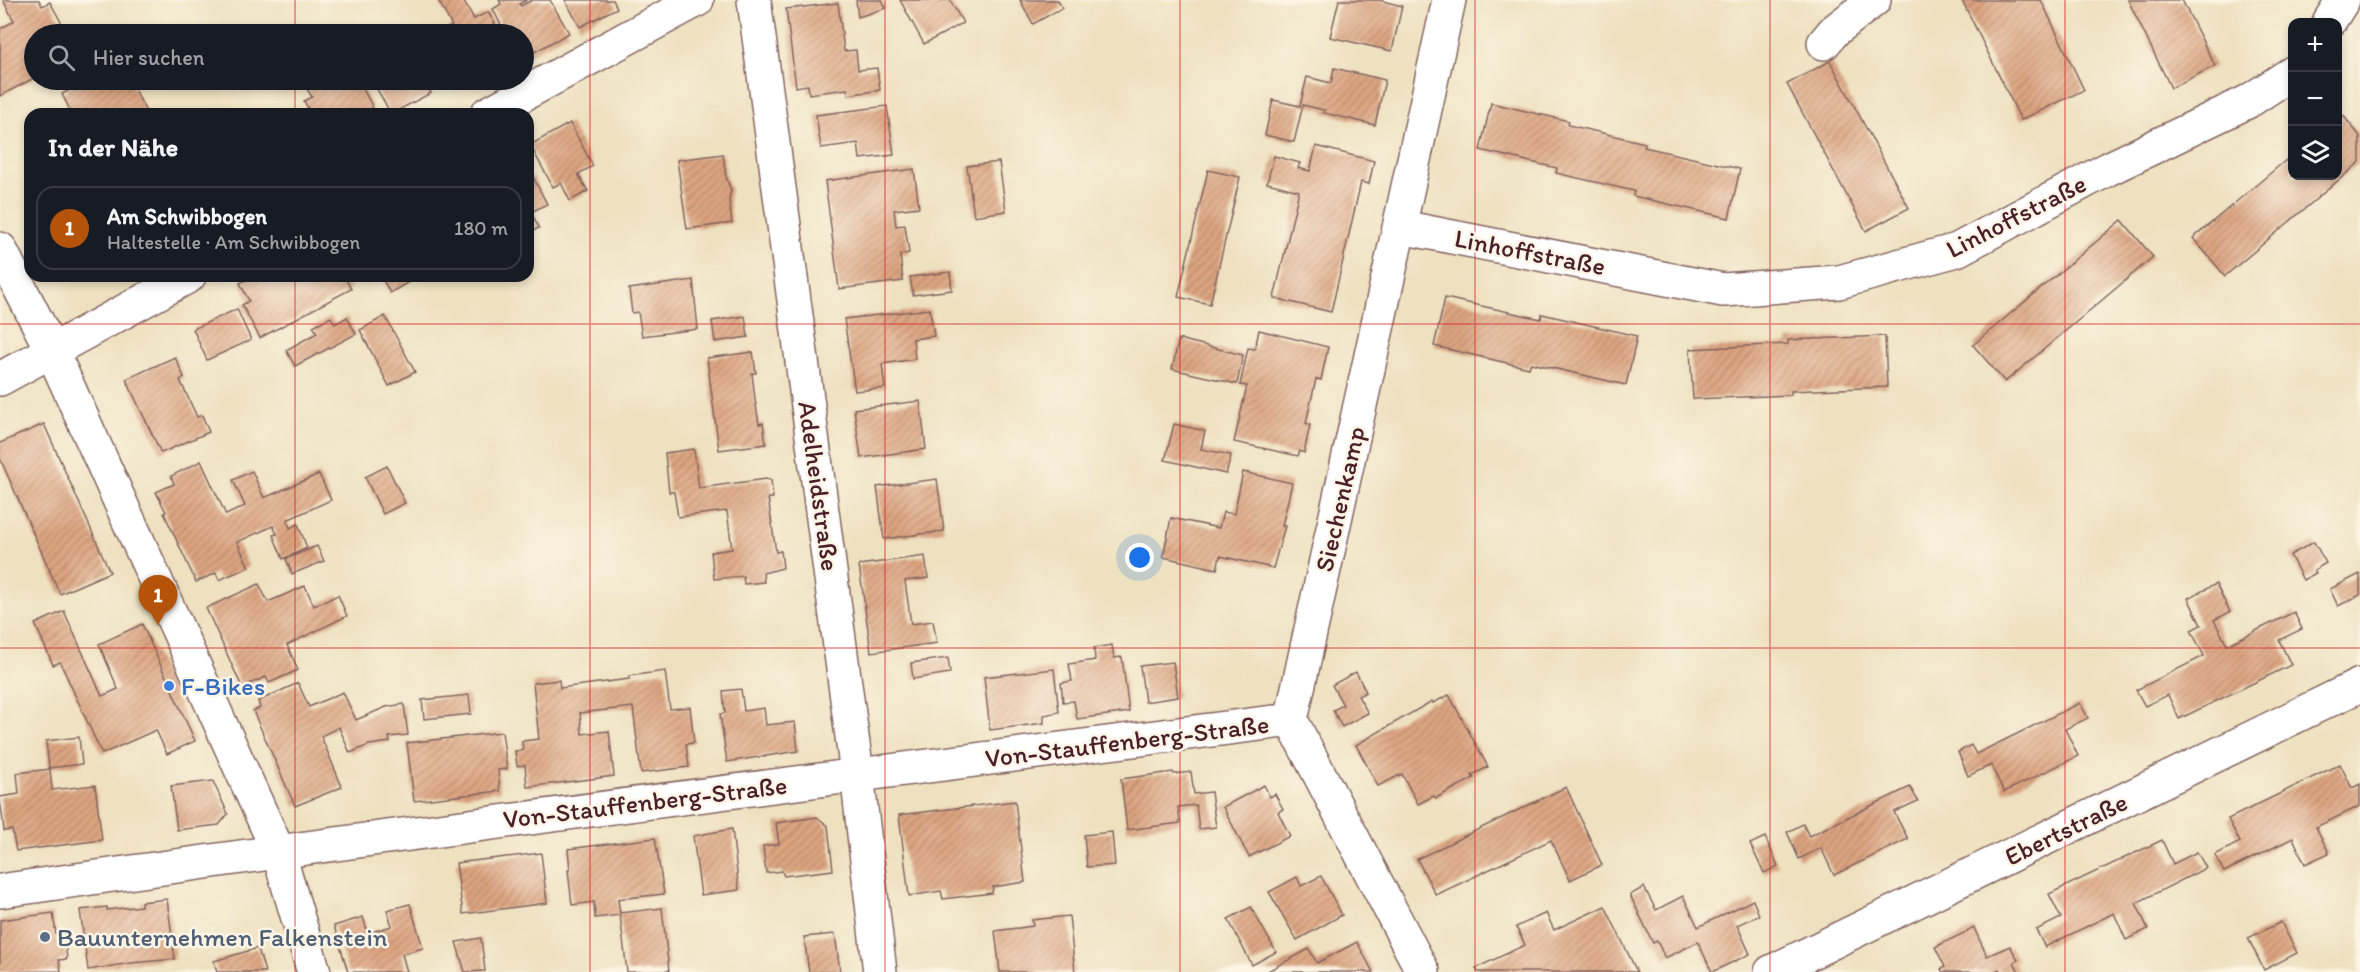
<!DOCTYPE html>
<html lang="de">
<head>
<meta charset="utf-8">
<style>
  :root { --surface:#171b24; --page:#20242c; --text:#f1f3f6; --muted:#9ea1a6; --line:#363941; --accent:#b45309 }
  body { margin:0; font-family:Itim,sans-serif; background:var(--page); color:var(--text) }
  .controls { position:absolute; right:18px; top:18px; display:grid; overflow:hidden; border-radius:12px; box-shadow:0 3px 9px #0003 }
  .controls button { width:54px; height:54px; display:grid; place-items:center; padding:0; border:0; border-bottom:2px solid var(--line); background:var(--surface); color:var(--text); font:30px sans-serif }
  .you { position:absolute; left:1140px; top:558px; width:21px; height:21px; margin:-15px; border:4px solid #fff; border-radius:50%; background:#1a73e8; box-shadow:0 0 0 9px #1a73e833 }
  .badge { display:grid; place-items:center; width:39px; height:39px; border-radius:50%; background:var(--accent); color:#fff; font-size:20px; font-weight:700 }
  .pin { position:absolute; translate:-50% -50px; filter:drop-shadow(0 2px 3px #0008) }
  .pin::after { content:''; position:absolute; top:32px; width:21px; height:18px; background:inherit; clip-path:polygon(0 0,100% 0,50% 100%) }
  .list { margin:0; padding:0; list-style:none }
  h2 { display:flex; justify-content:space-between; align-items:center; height:78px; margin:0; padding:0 24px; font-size:26px }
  h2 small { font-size:20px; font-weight:400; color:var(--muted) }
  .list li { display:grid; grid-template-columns:39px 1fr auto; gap:18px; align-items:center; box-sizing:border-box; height:84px; margin:0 12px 12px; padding:0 12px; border:2px solid var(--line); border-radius:18px }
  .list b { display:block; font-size:22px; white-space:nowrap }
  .list p { margin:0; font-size:20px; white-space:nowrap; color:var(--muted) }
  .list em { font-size:20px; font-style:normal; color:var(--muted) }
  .icon { flex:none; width:33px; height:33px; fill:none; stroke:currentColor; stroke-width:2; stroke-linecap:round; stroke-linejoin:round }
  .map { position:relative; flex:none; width:2360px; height:972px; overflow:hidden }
  .search { position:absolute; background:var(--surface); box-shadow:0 3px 9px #0003; left:24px; top:24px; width:510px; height:66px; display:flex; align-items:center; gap:15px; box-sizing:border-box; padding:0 21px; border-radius:33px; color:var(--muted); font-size:22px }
  .panel { position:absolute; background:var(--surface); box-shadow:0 3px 9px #0003; left:24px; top:108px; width:510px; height:174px; border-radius:18px }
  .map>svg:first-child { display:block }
  .building { fill:url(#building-hatch) }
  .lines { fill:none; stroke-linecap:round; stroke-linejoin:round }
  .minor-casing { stroke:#83635f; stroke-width:36 }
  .minor { stroke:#fff; stroke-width:33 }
  .grid { fill:none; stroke:#d62828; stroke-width:1.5; stroke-opacity:0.55 }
  .shop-dot { fill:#3f7fe0; stroke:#fcf5e5; stroke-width:2 }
  .service-dot { fill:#5c6f8a; stroke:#fcf5e5; stroke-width:2 }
  .labels { text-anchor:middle; stroke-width:5; stroke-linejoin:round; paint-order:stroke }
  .street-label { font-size:26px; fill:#4a1f2b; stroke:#fcf5e5 }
  .shop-label { font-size:26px; fill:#366cbe; stroke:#fcf5e5; text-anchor:start }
  .service-label { font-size:26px; fill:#4e5e75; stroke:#fcf5e5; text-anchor:start }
</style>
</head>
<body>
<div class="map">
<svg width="2360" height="972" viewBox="0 0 2360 972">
  <defs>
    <pattern id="building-hatch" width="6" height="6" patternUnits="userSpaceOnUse" patternTransform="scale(1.5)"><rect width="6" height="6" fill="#dda480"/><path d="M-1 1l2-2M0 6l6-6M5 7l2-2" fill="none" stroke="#b58569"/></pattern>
  </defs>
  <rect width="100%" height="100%" fill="#fcf5e5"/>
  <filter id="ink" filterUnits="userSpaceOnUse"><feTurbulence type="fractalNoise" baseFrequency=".0167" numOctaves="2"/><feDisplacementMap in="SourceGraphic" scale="12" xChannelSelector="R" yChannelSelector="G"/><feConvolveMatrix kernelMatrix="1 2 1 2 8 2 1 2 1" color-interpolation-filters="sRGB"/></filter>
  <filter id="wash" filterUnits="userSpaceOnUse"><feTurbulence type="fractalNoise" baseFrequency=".008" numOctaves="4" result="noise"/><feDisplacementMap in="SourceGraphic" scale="24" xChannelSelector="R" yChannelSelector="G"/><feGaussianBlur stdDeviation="1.35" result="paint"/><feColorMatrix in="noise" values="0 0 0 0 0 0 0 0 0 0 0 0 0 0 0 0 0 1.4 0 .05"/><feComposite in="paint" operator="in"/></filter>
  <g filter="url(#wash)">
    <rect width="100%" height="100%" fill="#eee1c0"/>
    <g id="blocks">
      <g class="building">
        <path d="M3,0H39L42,6L50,2L67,33L34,34V78L0,96V29L14,21Z"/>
        <path d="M438,0H463L474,19L488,12L501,34H435L452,26Z"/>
        <path d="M499,0H527L519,4L521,6L532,0H550L569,33L529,55L524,45V34H508L502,27L493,9L501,4Z"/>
        <path d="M565,0H613L617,8L580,27Z"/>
        <path d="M856,0H882L886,8L858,17Z"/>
        <path d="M900,0H950L963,23L924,44Z"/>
        <path d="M1020,0H1058L1062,8L1033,24Z"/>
        <path d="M1339,0H1379L1402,6L1392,51L1330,37Z"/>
        <path d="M1962,0H2041L2084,90L2021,120Z"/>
        <path d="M2128,0H2182L2215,66L2171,88Z"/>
        <path d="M838,3L844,51L856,50L858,70L877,68L880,90L848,95L847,89L809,94L808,85L796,87L786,9Z"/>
        <path d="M1830,61L1909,208L1866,231L1787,84Z"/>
        <path d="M1334,68L1385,80L1375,125L1324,113V110L1303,105L1294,142L1265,135L1273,100L1300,106L1307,77L1331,83Z"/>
        <path d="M62,80H130L146,112L142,114H72L62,94L68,91Z"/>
        <path d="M329,80L332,86L343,80L344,83L351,80H362L359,81L373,108L362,114H311L304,101L312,97L307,89Z"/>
        <path d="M372,80H424L431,93L391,114Z"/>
        <path d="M440,80H458L444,87Z"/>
        <path d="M1491,103L1569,121L1568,125L1645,143L1644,147L1740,169L1729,218L1633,196L1634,191L1556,173L1557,168L1480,150Z"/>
        <path d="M887,106L894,155L860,159L858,143L821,148L816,115Z"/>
        <path d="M2342,114L2360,136V162L2225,276L2193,238L2292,155V176H2338V117Z"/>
        <path d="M570,123L593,166L578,174L588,191L570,201L561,183L553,187L530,145Z"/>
        <path d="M1316,146L1374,161L1369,184L1361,182L1331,312L1274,298L1299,191L1267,183L1274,156L1300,163L1298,168L1310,171Z"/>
        <path d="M723,154L726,177L731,190L729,200L732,223L687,229L677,160Z"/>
        <path d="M999,162L1006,211L974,216L967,166Z"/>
        <path d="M914,169L919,207L894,210L896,226L905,225L909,253L900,255L903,281L839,289L825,181Z"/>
        <path d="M1208,170L1240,177L1210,304L1178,297Z"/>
        <path d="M533,177L547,204L531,212L539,228L528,233V179Z"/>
        <path d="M2122,220L2153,257L2005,382L1973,345Z"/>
        <path d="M950,272L952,290L913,295L910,277Z"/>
        <path d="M254,276H344L351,289L260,338L242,305L249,301L240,283Z"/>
        <path d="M381,276H419L390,293Z"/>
        <path d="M693,280L698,329L642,336L638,312L632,313L629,289Z"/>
        <path d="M1445,298L1541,319L1542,314L1637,336L1626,385L1531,363L1529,368L1434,346Z"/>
        <path d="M237,309L251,340L207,360L193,329Z"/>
        <path d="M930,309L934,336L913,339L915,359L882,364L885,388L855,391L844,319Z"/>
        <path d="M385,316L415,372L389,386L360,330Z"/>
        <path d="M745,316L748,337L715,342L712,321Z"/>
        <path d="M331,317L335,324L347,317L356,334L295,366L286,350L317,333L313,326Z"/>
        <path d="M1259,330L1328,347L1321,380L1316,379L1306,423L1310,425L1304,453L1300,451L1298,456L1234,442L1247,386L1240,385L1248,348L1255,349Z"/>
        <path d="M1885,336L1887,387L1791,391V395L1693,399L1690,349L1788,344V340Z"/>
        <path d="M1179,339L1243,355L1237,384L1172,369Z"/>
        <path d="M753,352L756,373H752L755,399L759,424L763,423L766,444L719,450L707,358Z"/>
        <path d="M175,357L184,377L180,380L197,417L202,415L209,432L161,453L126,379Z"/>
        <path d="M920,401L926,449L861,458L854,409Z"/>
        <path d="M44,424L110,572L60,594L0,458V443Z"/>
        <path d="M1174,424L1205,431L1201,449L1231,455L1226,474L1165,460Z"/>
        <path d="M694,449L699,488L766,479L771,480L773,498H768L776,552L781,551L783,568L763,573L764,582L744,584L743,576L714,579L711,552L732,549L727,511L678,517L674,492H669L665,453Z"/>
        <path d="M201,461L226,515L245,506L233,480L252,471L264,498L319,474L331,500L287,520L290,528L298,524L307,548L283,559L273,535L277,534L273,526L237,542L249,567L219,580L216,573L196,582L164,513L166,512L156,492L174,484L171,476Z"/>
        <path d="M387,466L405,503L383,514L365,477Z"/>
        <path d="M1243,472L1292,483L1282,526H1285L1273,568L1220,556L1217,569L1163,557L1171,518L1219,528L1223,512L1234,514Z"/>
        <path d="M937,479L944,531L884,539L877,487Z"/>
        <path d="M2314,542L2326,563L2314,570L2316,573L2303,580L2290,555Z"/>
        <path d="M317,546L324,561L292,574L286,559Z"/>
        <path d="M925,556L928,578L905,581L911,624L933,621L937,643L871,652L859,565Z"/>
        <path d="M2360,574V595L2338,606L2330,589Z"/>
        <path d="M259,584L268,602L305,586L314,606L338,595L347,616L287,645L298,670L269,683L266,677L242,687L206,608Z"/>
        <path d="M2216,584L2230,612L2214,620L2227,645L2294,612L2302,629L2279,640L2291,665L2179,719L2168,695L2145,706L2136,690L2204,656L2191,630L2201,625L2188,598Z"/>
        <path d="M64,611L102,696L118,689L99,644L142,624L195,741L167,754L156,730L102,754L60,662L53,665L35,624Z"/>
        <path d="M1112,645L1114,658L1122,657L1129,712L1077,719L1074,701L1063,702L1061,683L1072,681L1069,664L1095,660L1094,648Z"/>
        <path d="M948,658L950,673L913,679L911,663Z"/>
        <path d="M1173,662L1178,697L1145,702L1140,666Z"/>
        <path d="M1054,669L1059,712L1044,715V723L990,730L984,677Z"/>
        <path d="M665,671L670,709L690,707L694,743L686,744L689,767L641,773L633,707L580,713L582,734L609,731L614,776L527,787L525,765L517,766L515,751L523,750L522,741L539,739L533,683L559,680L560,688L629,679V676Z"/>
        <path d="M1356,672L1366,692L1358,696L1368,713L1342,727L1333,710L1343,705L1332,685Z"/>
        <path d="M298,683L309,707L343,692L356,720L386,707L404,704L408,735L389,737L390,742L369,745L350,753L339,727L321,736L342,787L295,806L253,711L260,708L258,701Z"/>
        <path d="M741,689L744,711L764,708L766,725L795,722L798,751L727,762L720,714L725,713L723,691Z"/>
        <path d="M469,695L471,714L424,719L422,700Z"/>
        <path d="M1449,695L1488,767L1472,775L1474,778L1436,798L1434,796L1418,804L1402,774L1378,786L1356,745L1432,701L1433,703Z"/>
        <path d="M2080,703L2088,718L2065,729L2078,756L2004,792L1991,765L1968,776L1958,752L1971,745L1976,754Z"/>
        <path d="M502,732L507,769L498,770L500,791L414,801L407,743Z"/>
        <path d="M79,737L82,764L49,768L46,741Z"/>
        <path d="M2340,764L2352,788L2360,784V806L2316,827L2329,853L2305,864L2293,838L2224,872L2215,855L2240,842L2228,819Z"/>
        <path d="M50,769L52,790L95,785L102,840L16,851L12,830L4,831L0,797L19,794L17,773Z"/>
        <path d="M1173,772L1174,774L1191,772L1194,794L1211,792L1216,827L1199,829L1196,805L1178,807L1180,823L1127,830L1121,779Z"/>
        <path d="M213,781L228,814L219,825L177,830L171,786Z"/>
        <path d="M1264,785L1270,797L1275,794L1283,809L1278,812L1290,836L1249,857L1223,807Z"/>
        <path d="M1566,787L1602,865L1570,880L1551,840L1436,895L1417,859Z"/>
        <path d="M1910,787L1918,801L1894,812L1908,839L1834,875L1821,848L1799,859L1787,832L1803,824L1809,836Z"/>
        <path d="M1015,801L1025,882L993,887L992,893L943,899L941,891L909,896L899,815Z"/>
        <path d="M817,817L828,826L833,870L784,876L782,871L766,873L763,846L779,844L776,823Z"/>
        <path d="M732,829L739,890L701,895L693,836Z"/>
        <path d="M1112,832L1115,865L1087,867L1084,835Z"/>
        <path d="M1765,837L1778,866L1764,873L1750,844Z"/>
        <path d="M655,838L664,894L618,899L620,913L662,908L669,971L627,972L620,915L595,918L594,902L572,905L568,870H570L568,849Z"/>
        <path d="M2162,840L2173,864L2197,852L2206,868L2136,903L2148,929L2126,940L2114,913L2045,947L2036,930L2061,918L2049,894Z"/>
        <path d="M541,853L547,903L463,914L456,863Z"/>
        <path d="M1321,876L1342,915L1297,940L1269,892L1297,877L1301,886Z"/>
        <path d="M1644,887L1656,910L1683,896L1698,927L1753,900L1759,915L1737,925L1750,954L1712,972L1698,942L1665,958L1657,941L1653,943L1630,895Z"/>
        <path d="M167,899L175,959L131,963L88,970L80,910L107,907V910L141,906V902Z"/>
        <path d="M410,904L423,948L402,954L407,972H348L334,926L363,917L368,933L392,926L387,910Z"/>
        <path d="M1605,906L1637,972H1478L1476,968L1525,945L1516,927L1546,913L1554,930Z"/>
        <path d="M1251,907L1276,952L1252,965L1228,919Z"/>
        <path d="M53,913L56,934L64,933L67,959L59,960L61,971L0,972V920Z"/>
        <path d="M1069,916L1075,972H1000L995,931L1033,926L1032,920Z"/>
        <path d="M2281,922L2297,953L2264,970L2248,938Z"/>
        <path d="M1974,928L1987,956L2010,946L2018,960L2014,962L2019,972H2001L1999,969L1993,972H1943L1941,969L1945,967L1935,947Z"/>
        <path d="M835,934L840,972H809L804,937Z"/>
        <path d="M481,938L485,971L465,972L456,942Z"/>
        <path d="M1357,942L1373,972H1266L1309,949L1317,963Z"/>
        <path d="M258,948L265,972H217L214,961Z"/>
      </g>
    </g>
  </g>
  <g filter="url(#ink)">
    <use href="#blocks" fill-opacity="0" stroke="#83635f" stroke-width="1.5"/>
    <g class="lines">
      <defs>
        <g id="minor">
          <path d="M754,0L857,774L880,972"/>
          <path d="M2329,22L2343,0"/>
          <path d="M1824,43L1834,31L1874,0"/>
          <path d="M487,114L697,0"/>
          <path d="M1401,227L1723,290L1839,282L1957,250L2108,169L2249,101L2292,73"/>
          <path d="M0,249L52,351L278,851L314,972"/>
          <path d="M0,379L189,276"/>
          <path d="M0,891C430,829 860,774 1291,720"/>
          <path d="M1423,972L1291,720L1449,0"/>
          <path d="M1771,972L2360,685"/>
        </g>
      </defs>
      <use href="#minor" class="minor-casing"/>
      <use href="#minor" class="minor"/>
    </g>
  </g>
  <path class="grid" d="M295,0V34M590,0V972M885,0V972M1180,0V972M1475,0V972M1770,0V972M2065,0V972M295,80V114M295,276V972M0,324H2360M0,648H2360"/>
  <circle class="shop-dot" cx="169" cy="686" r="6"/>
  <circle class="service-dot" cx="45" cy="937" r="6"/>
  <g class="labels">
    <g class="street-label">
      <text transform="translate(2016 216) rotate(-27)" y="9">Linhoffstraße</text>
      <text transform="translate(1530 252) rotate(11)" y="9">Linhoffstraße</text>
      <text transform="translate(819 486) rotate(82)" y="9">Adelheidstraße</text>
      <text transform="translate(1340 499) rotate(-77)" y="9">Siechenkamp</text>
      <text transform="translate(1127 741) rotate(-7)" y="9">Von-Stauffenberg-Straße</text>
      <text transform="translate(645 802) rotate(-7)" y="9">Von-Stauffenberg-Straße</text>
      <text transform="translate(2066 829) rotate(-26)" y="9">Ebertstraße</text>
    </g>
    <g class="shop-label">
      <text x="181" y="695">F-Bikes</text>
    </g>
    <g class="service-label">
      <text x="57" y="946">Bauunternehmen Falkenstein</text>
    </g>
  </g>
</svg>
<div class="controls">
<button>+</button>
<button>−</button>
<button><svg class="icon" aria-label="layers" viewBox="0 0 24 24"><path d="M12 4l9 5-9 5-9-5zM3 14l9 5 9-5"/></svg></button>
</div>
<div class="you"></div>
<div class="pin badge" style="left:158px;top:625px">1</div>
<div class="search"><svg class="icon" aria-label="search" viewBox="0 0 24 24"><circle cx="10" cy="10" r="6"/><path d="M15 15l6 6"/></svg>Hier suchen</div>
<section class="panel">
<h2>In der Nähe<small></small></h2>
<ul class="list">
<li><span class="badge">1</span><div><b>Am Schwibbogen</b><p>Haltestelle · Am Schwibbogen</p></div><em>180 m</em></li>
</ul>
</section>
</div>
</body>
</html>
